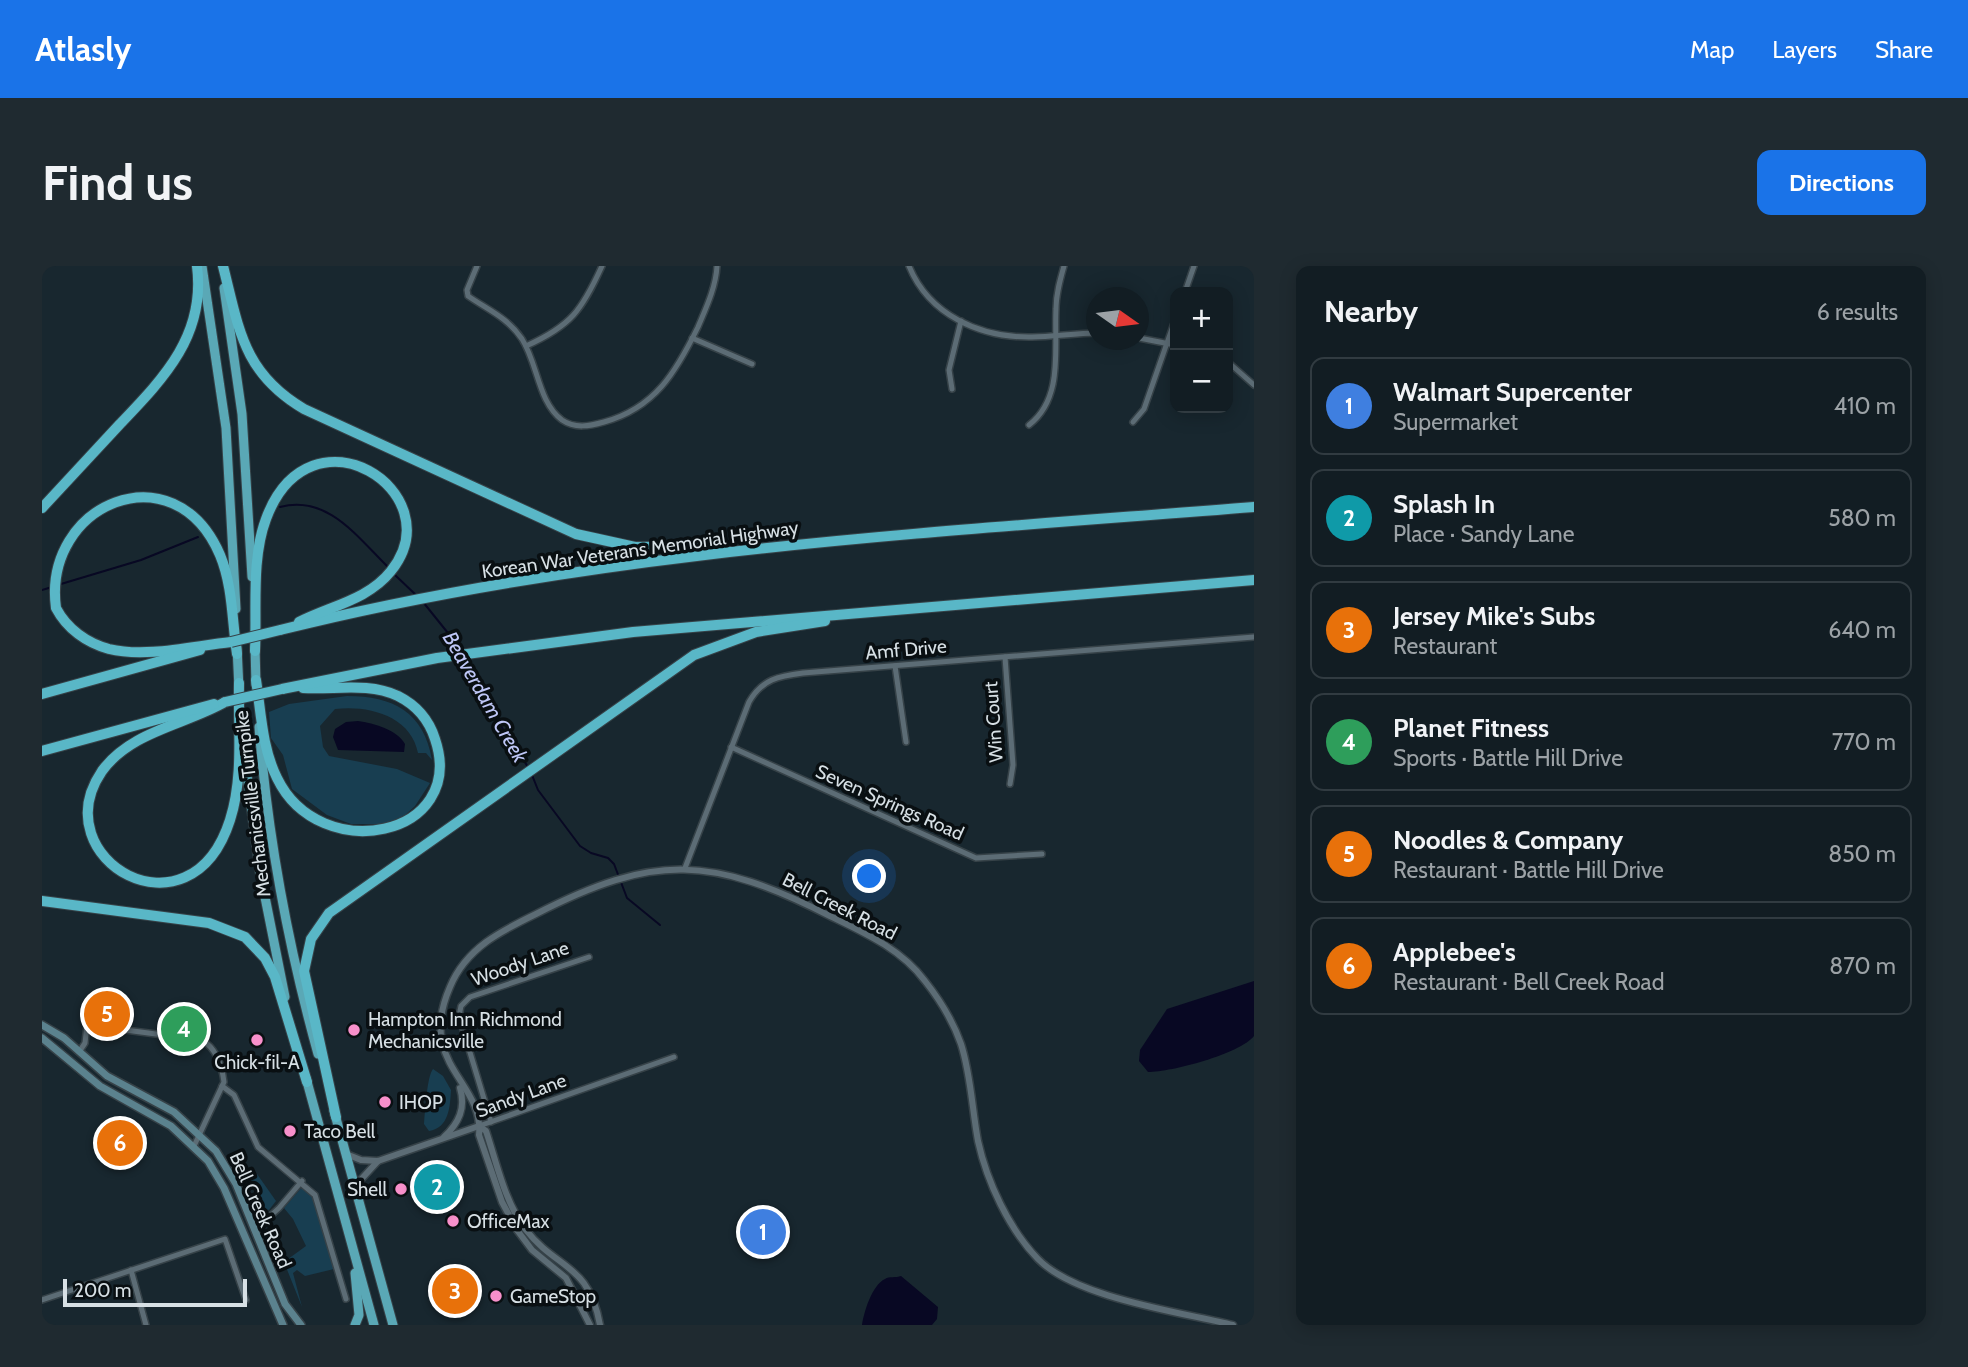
<!DOCTYPE html>
<html lang="en">
<head>
<meta charset="utf-8">
<style>
  :root { --surface:#121d23; --page:#1f2a30; --text:#f1f3f6; --muted:#9ca2a6; --line:#313b41; --accent:#1a73e8 }
  body { margin:0; font-family:Cabin,sans-serif; background:var(--page); color:var(--text) }
  .controls { position:absolute; right:21px; top:21px; display:grid; overflow:hidden; border-radius:14px; box-shadow:0 4px 18px #0003 }
  .controls button { width:63px; height:63px; display:grid; place-items:center; padding:0; border:0; border-bottom:2px solid var(--line); background:var(--surface); color:var(--text); font:35px sans-serif }
  .compass { position:absolute; left:1044px; top:21px; width:63px; height:63px; border-radius:50%; background:var(--surface); box-shadow:0 4px 18px #0003; rotate:104deg }
  .scale { position:absolute; left:21px; bottom:18px; width:184px; box-sizing:border-box; padding-left:7px; border:4px solid #d7e0e5; border-top:0; font-size:19px; line-height:24px; white-space:nowrap; color:#d7e0e5; -webkit-text-stroke:5px #090f12; paint-order:stroke }
  .you { position:absolute; left:828px; top:611px; width:24px; height:24px; margin:-18px; border:5px solid #fff; border-radius:50%; background:#1a73e8; box-shadow:0 0 0 10px #1a73e833 }
  .badge { display:grid; place-items:center; width:46px; height:46px; border-radius:50%; background:var(--accent); color:#fff; font-size:23px; font-weight:700 }
  .pin { position:absolute; translate:-50% -50%; border:4px solid #fff; box-shadow:0 2px 7px #0006 }
  .list { margin:0; padding:0; list-style:none }
  h2 { display:flex; justify-content:space-between; align-items:center; height:91px; margin:0; padding:0 28px; font-size:30px }
  h2 small { font-size:23px; font-weight:400; color:var(--muted) }
  .list li { display:grid; grid-template-columns:46px 1fr auto; gap:21px; align-items:center; box-sizing:border-box; height:98px; margin:0 14px 14px; padding:0 14px; border:2px solid var(--line); border-radius:14px }
  .list b { display:block; font-size:26px; white-space:nowrap }
  .list p { margin:0; font-size:23px; white-space:nowrap; color:var(--muted) }
  .list em { font-size:23px; font-style:normal; color:var(--muted) }
  .map { position:relative; flex:none; width:1212px; height:1059px; overflow:hidden; border-radius:14px }
  header { display:flex; align-items:center; gap:42px; box-sizing:border-box; height:98px; padding:0 35px; background:var(--accent); color:#fff }
  header strong { font-size:33px }
  nav { display:flex; gap:38px; margin-inline-start:auto; font-size:24px }
  .intro { display:flex; align-items:center; justify-content:space-between; box-sizing:border-box; height:168px; padding:0 42px }
  h1 { margin:0; font-size:49px }
  .button { padding:18px 32px; border-radius:14px; background:var(--accent); color:#fff; font-size:24px; font-weight:700 }
  main { display:flex; gap:42px; padding:0 42px }
  aside { flex:1; background:var(--surface); border-radius:14px; box-shadow:0 4px 18px #0003 }
  .map>svg:first-child { display:block }
  .green { fill:#183e51 }
  .water { fill:#080823 }
  .lines { fill:none; stroke-linecap:round; stroke-linejoin:round }
  .stream { stroke:#080823; stroke-width:2 }
  .minor-casing { stroke:#364248; stroke-width:8 }
  .tertiary-casing { stroke:#364248; stroke-width:9 }
  .secondary-casing { stroke:#364248; stroke-width:10 }
  .trunk-casing { stroke:#364248; stroke-width:11 }
  .motorway-casing { stroke:#364248; stroke-width:12 }
  .minor { stroke:#5c6c75; stroke-width:5 }
  .tertiary { stroke:#5c6c75; stroke-width:6 }
  .secondary { stroke:#5b828e; stroke-width:7 }
  .trunk { stroke:#5aa8b6; stroke-width:9 }
  .motorway { stroke:#59b7c7; stroke-width:10 }
  .motorway-bridge-casing { stroke:#364248; stroke-width:12; stroke-linecap:butt }
  .motorway-bridge { stroke:#59b7c7; stroke-width:10 }
  .poi-dot { fill:#f890cb; stroke:#090f12; stroke-width:2.5 }
  .labels { text-anchor:middle; stroke-width:7; stroke-linejoin:round; paint-order:stroke }
  .street-label { font-size:19px; fill:#d7e0e5; stroke:#090f12 }
  .poi-label { font-size:19px; fill:#d7e0e5; stroke:#090f12; text-anchor:start }
  .water-label { font-size:21px; font-style:italic; fill:#bfc7f7; stroke:#090f12 }
</style>
</head>
<body>
<header>
<strong>Atlasly</strong>
<nav><a>Map</a><a>Layers</a><a>Share</a></nav>
</header>
<div class="intro"><h1>Find us</h1><a class="button">Directions</a></div>
<main>
<div class="map">
<svg width="1212" height="1059" viewBox="0 0 1212 1059">
  <rect width="100%" height="100%" fill="#18272f"/>
  <g class="green">
    <path d="M305,430C351,430 382,446 390,494L384,487H376C369,450 327,439 293,443L278,460L281,481L287,490L355,503L388,517L373,540L361,551L341,558H309L285,549L250,523L241,489L229,472L227,446L247,438Z"/>
    <path d="M391,803L401,810L409,824C408,841 407,862 387,865L382,858C383,846 385,810 391,803Z"/>
    <path d="M215,908L234,935L227,944L222,943L208,914Z"/>
    <path d="M261,920L271,930L292,1003L263,1010L255,1004L251,1007L260,1041L242,996L264,980L251,953L242,942Z"/>
  </g>
  <g class="water">
    <path d="M316,455C332,457 355,464 363,478L362,486L296,484L291,471L293,463L304,456Z"/>
    <path d="M1212,715V770C1198,788 1129,806 1106,806L1097,795L1098,784L1125,743Z"/>
    <path d="M859,1010L896,1041L895,1053L890,1059H820C822,1046 830,1019 843,1013C847,1010 854,1012 859,1010Z"/>
  </g>
  <g class="lines">
    <g class="stream">
      <path d="M238,241C286,228 316,272 347,302"/>
      <path d="M353,309L374,329"/>
      <path d="M19,318L99,294L156,271"/>
      <path d="M0,324L10,321"/>
      <path d="M381,336L410,372L415,385"/>
      <path d="M419,393L423,406L486,501"/>
      <path d="M490,509L496,524L538,580L549,587L566,592L572,598L585,632L618,659"/>
    </g>
    <defs>
      <g id="minor">
        <path d="M435,0L425,24L426,30C446,44 465,51 480,73C496,98 496,136 520,154C533,163 548,160 562,156C613,142 634,106 656,61C664,42 674,21 675,0"/>
        <path d="M867,0C887,49 938,72 990,71C1011,71 1033,67 1055,67"/>
        <path d="M1143,26L1152,0"/>
        <path d="M650,72L710,98"/>
        <path d="M1097,72L1133,79"/>
        <path d="M484,80C529,60 540,44 560,0"/>
        <path d="M1186,96L1212,119"/>
        <path d="M910,123L907,104L919,55"/>
        <path d="M1091,156L1102,143L1133,54"/>
        <path d="M987,159C1022,132 1012,82 1014,43C1014,28 1018,14 1022,0"/>
        <path d="M963,391L971,499L968,518"/>
        <path d="M853,400L864,476"/>
        <path d="M689,481L934,592L1000,588"/>
        <path d="M643,602L707,436C720,413 737,410 761,407L1212,371"/>
        <path d="M37,786L43,777L45,759L160,774C175,783 180,800 182,816L152,880"/>
        <path d="M180,820L192,829L216,881L273,929L304,1033"/>
        <path d="M449,856L417,750L419,740L428,731L547,691"/>
        <path d="M437,860L632,791"/>
        <path d="M213,964L237,942L260,915"/>
        <path d="M89,1004L104,1059"/>
        <path d="M0,1034L183,973L204,1034"/>
      </g>
      <g id="tertiary">
        <path d="M437,860L444,865C455,898 463,937 484,964C515,1004 547,997 558,1059"/>
        <path d="M402,871C417,857 424,842 418,822"/>
        <path d="M304,888L319,894L336,895L437,860"/>
        <path d="M313,920L336,895"/>
        <path d="M548,1059L524,1012L490,984L475,964L460,936L437,869C442,814 374,799 408,721C424,682 459,665 494,648C613,587 670,590 788,650C823,667 859,683 883,715C898,734 911,755 919,778C929,809 930,843 936,875C945,916 967,963 996,993C1034,1032 1138,1046 1191,1059"/>
      </g>
      <g id="secondary">
        <path d="M0,759L22,772L65,810L132,846L174,885L194,918L243,1038L259,1059"/>
        <path d="M0,772L58,820L129,860L166,895L182,922L241,1059"/>
      </g>
      <g id="trunk">
        <path d="M160,0L184,162L194,343"/>
        <path d="M182,22L200,148L210,311"/>
        <path d="M195,381L197,423"/>
        <path d="M213,381L214,419"/>
        <path d="M217,461C226,573 246,680 276,788"/>
        <path d="M201,479L218,606L243,731"/>
        <path d="M264,812L332,1059"/>
        <path d="M292,845L351,1059"/>
        <path d="M313,1059L317,1049L313,1007"/>
      </g>
      <g id="motorway">
        <path d="M181,0C197,63 201,107 262,143L534,268L593,281L680,280"/>
        <path d="M0,242C26,214 52,186 78,158C122,112 164,69 155,0"/>
        <path d="M238,364C557,284 886,267 1212,241"/>
        <path d="M189,376C151,380 104,392 67,383C45,377 25,363 14,342C0,238 132,182 178,289C191,320 190,356 195,388"/>
        <path d="M213,385C215,342 209,293 224,253C268,134 412,226 349,305C326,334 288,340 257,356"/>
        <path d="M214,414C219,446 220,482 235,512C278,601 426,571 393,473C387,454 374,439 356,430C326,416 293,424 261,422"/>
        <path d="M240,423L395,392L591,366L1212,314"/>
        <path d="M0,428L158,384"/>
        <path d="M183,436C143,459 89,465 60,505C0,593 148,679 188,554C202,510 196,463 197,417"/>
        <path d="M0,485L172,438"/>
        <path d="M0,635L167,657L203,671L223,692L233,711L265,816"/>
        <path d="M294,851L262,705L269,673L287,647L652,389L714,366L783,355"/>
      </g>
    </defs>
    <use href="#minor" class="minor-casing"/>
    <use href="#tertiary" class="tertiary-casing"/>
    <use href="#secondary" class="secondary-casing"/>
    <use href="#trunk" class="trunk-casing"/>
    <use href="#motorway" class="motorway-casing"/>
    <use href="#minor" class="minor"/>
    <use href="#tertiary" class="tertiary"/>
    <use href="#secondary" class="secondary"/>
    <use href="#trunk" class="trunk"/>
    <use href="#motorway" class="motorway"/>
    <defs>
      <g id="motorway-bridge">
        <path d="M189,376L238,364"/>
        <path d="M183,436L240,423"/>
      </g>
    </defs>
    <use href="#motorway-bridge" class="motorway-bridge-casing"/>
    <use href="#motorway-bridge" class="motorway-bridge"/>
  </g>
  <g class="poi-dot">
    <circle cx="312" cy="764" r="7"/>
    <circle cx="215" cy="774" r="7"/>
    <circle cx="343" cy="836" r="7"/>
    <circle cx="248" cy="865" r="7"/>
    <circle cx="359" cy="923" r="7"/>
    <circle cx="411" cy="955" r="7"/>
    <circle cx="454" cy="1030" r="7"/>
  </g>
  <g class="labels">
    <g class="street-label">
      <text transform="translate(598 283) rotate(-8)" y="7">Korean War Veterans Memorial Highway</text>
      <text transform="translate(864 383) rotate(-5)" y="7">Amf Drive</text>
      <text transform="translate(951 456) rotate(-94)" y="7">Win Court</text>
      <text transform="translate(848 536) rotate(24)" y="7">Seven Springs Road</text>
      <text transform="translate(210 538) rotate(-97)" y="7">Mechanicsville Turnpike</text>
      <text transform="translate(798 640) rotate(27)" y="7">Bell Creek Road</text>
      <text transform="translate(478 697) rotate(-19)" y="7">Woody Lane</text>
      <text transform="translate(479 829) rotate(-20)" y="7">Sandy Lane</text>
      <text transform="translate(219 944) rotate(66)" y="7">Bell Creek Road</text>
    </g>
    <g class="poi-label">
      <text x="326" y="760">Hampton Inn Richmond<tspan x="326" dy="22">Mechanicsville</tspan></text>
      <text x="215" y="803" text-anchor="middle">Chick-fil-A</text>
      <text x="357" y="843">IHOP</text>
      <text x="262" y="872">Taco Bell</text>
      <text x="345" y="930" text-anchor="end">Shell</text>
      <text x="425" y="962">OfficeMax</text>
      <text x="468" y="1037">GameStop</text>
    </g>
    <g class="water-label">
      <text transform="translate(443 431) rotate(60)" y="7">Beaverdam Creek</text>
    </g>
  </g>
</svg>
<div class="controls">
<button>+</button>
<button>−</button>
</div>
<svg class="compass" viewBox="-18 -18 36 36"><path d="M0-13l5 13h-10z" fill="#e53935"/><path d="M0 13l5-13h-10z" fill="#9ca2a6"/></svg>
<div class="scale">200 m</div>
<div class="you"></div>
<div class="pin badge" style="left:721px;top:966px;background:#3f7fe0">1</div>
<div class="pin badge" style="left:395px;top:921px;background:#0f9aa8">2</div>
<div class="pin badge" style="left:413px;top:1025px;background:#e8710a">3</div>
<div class="pin badge" style="left:142px;top:763px;background:#2e9e5b">4</div>
<div class="pin badge" style="left:65px;top:748px;background:#e8710a">5</div>
<div class="pin badge" style="left:78px;top:877px;background:#e8710a">6</div>
</div>
<aside>
<h2>Nearby<small>6 results</small></h2>
<ul class="list">
<li><span class="badge" style="background:#3f7fe0">1</span><div><b>Walmart Supercenter</b><p>Supermarket</p></div><em>410 m</em></li>
<li><span class="badge" style="background:#0f9aa8">2</span><div><b>Splash In</b><p>Place · Sandy Lane</p></div><em>580 m</em></li>
<li><span class="badge" style="background:#e8710a">3</span><div><b>Jersey Mike's Subs</b><p>Restaurant</p></div><em>640 m</em></li>
<li><span class="badge" style="background:#2e9e5b">4</span><div><b>Planet Fitness</b><p>Sports · Battle Hill Drive</p></div><em>770 m</em></li>
<li><span class="badge" style="background:#e8710a">5</span><div><b>Noodles &amp; Company</b><p>Restaurant · Battle Hill Drive</p></div><em>850 m</em></li>
<li><span class="badge" style="background:#e8710a">6</span><div><b>Applebee's</b><p>Restaurant · Bell Creek Road</p></div><em>870 m</em></li>
</ul>
</aside>
</main>
</body>
</html>
